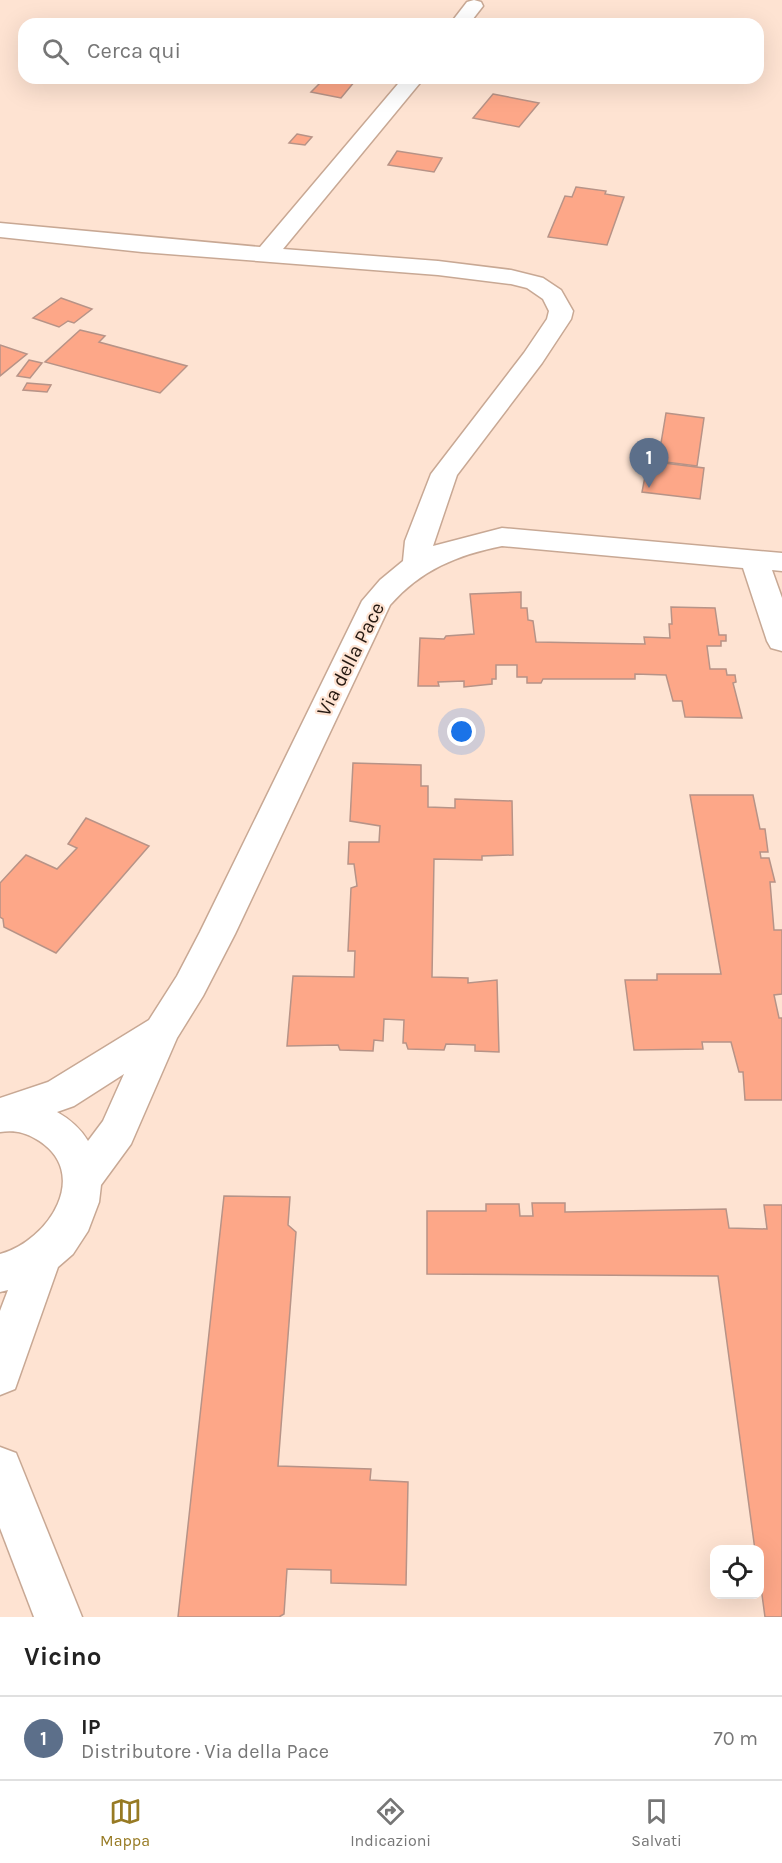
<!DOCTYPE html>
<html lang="it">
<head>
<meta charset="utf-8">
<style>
  :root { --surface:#fff; --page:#f2f2f2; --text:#222; --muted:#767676; --line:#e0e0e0; --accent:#977a23 }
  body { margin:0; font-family:Karla,sans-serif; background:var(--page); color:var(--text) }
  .controls { position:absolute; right:18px; bottom:18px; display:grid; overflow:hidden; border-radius:12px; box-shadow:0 6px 24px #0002 }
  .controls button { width:54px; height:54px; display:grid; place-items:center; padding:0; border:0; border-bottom:2px solid var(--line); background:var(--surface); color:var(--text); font:30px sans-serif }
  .you { position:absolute; left:462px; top:732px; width:21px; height:21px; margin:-15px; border:4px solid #fff; border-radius:50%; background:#1a73e8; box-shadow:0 0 0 9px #1a73e833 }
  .badge { display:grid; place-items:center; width:39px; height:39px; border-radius:50%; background:var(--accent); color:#fff; font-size:20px; font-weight:700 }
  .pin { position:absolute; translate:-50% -50px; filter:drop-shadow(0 2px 3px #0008) }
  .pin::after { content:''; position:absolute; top:32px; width:21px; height:18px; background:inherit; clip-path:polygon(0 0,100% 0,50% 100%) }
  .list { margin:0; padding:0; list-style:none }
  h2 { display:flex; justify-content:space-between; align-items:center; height:78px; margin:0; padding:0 24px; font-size:26px }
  h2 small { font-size:20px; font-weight:400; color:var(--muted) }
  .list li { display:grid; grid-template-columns:39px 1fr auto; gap:18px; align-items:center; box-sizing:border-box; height:84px; padding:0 24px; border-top:2px solid var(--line) }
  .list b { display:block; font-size:22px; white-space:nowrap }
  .list p { margin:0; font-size:20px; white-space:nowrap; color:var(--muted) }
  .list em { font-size:20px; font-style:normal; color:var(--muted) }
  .icon { flex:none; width:33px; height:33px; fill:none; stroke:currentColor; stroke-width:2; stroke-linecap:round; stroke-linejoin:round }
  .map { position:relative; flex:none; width:782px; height:1617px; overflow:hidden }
  .search { position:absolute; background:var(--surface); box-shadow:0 6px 24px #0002; left:18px; right:18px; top:18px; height:66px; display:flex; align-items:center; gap:15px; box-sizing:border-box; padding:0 21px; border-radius:18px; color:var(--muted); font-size:22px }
  .sheet { height:162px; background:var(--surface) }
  nav { display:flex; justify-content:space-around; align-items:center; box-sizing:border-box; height:84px; border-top:2px solid var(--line); background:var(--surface); font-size:16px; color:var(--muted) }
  nav a { display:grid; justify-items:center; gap:3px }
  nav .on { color:var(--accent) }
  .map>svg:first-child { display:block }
  .building { fill:#fda788; stroke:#b79387; stroke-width:1.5 }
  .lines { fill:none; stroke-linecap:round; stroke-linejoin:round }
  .street-casing { stroke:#c8a894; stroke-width:3 }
  .street { fill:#fff; fill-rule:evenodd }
  .labels { text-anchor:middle; stroke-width:4.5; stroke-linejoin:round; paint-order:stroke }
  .street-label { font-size:20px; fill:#251912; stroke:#fee3d2 }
</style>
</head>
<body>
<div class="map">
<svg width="782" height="1617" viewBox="0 0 782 1617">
  <rect width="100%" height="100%" fill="#fee3d2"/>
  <g class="building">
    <path d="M325,78H336L355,81L341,98L311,92Z"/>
    <path d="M493,94L539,103L519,127L473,118Z"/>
    <path d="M297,134L312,137L305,145L289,143Z"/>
    <path d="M397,151L442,158L434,172L388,165Z"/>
    <path d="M576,187L606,191L605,194L624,197L607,245L548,237L565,196L572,197Z"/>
    <path d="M61,298L92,309L74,323L68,321L59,327L33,318Z"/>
    <path d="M80,330L105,336L99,342L187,366L160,393L45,362Z"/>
    <path d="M0,345L27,354L0,376Z"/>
    <path d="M29,360L42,363L30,378L17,376Z"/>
    <path d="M27,383L51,385L47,392L23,390Z"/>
    <path d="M666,413L704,418L697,466L658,461Z"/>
    <path d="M648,461L704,468L700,499L642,492Z"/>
    <path d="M521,592V608H527L528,620L533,621L536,642L645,644L644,637L670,638L669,624H672L671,607L715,608L719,635H726V641H721V646H707L710,669H726L727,675H735L736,682L733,683L742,718L685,717L682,701H673L666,675L635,674V679H543L541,683H527V677H517V665H496V679H492V684L464,687V681L438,682L439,686H418L420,638L444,639L446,636L474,634L470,594Z"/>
    <path d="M353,763L421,765V786H428V807L455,808V799L512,801L513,855L482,856V860L434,859L432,977L468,978V983L497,980L499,1052L475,1051V1045L446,1044L444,1050L408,1049L406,1043H403L404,1020L384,1019L383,1041L374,1040L373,1051L340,1050L338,1045L287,1046L293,976L354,977L355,951H348L351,888L357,886L354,864H348L349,842H379L380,826L350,821Z"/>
    <path d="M690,795H753L760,829H765L768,852H760L761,858H769L775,882H770L774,930H782V994L774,995L779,1018H782V1100H745L743,1072H739L731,1042H702L703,1049L634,1050L625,980H657V974H721Z"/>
    <path d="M86,818L149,846L56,953L4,927L3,919L0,917V883L26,855L57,869L77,848L68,844Z"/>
    <path d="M224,1196L290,1197L288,1225L296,1232L278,1466L371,1469L370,1480L408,1482L406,1585L331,1583V1570L287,1569L284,1614L279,1617H178Z"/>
    <path d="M532,1203H565V1212L726,1209L729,1228L767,1229L764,1205H782V1617H765L760,1580V1550H755L718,1276L427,1274V1211H486V1204H519L520,1216H533Z"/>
  </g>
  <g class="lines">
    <defs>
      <g id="street">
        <path d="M474,0L481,2L483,6L469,24H450L467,2Z"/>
        <path d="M403,78H424L283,249L438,261L511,270L543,278L561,290L573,311L571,319L542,363L457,475L433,546L502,528L782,553V571L772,570L782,598V651L771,648L767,641L743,568L502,546C457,555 421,570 390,605L235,934L203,996L177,1038L131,1144L101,1185L99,1202L88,1231L73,1254L58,1267L15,1389L0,1395V1311L8,1290L0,1292V1254C49,1241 93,1172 36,1139C24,1132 14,1130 0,1132V1098L48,1082L149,1020L177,976L200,932L362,601L380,580L403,561L405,541L431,474L524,353L547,319L549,311L543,299L527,288L511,284L438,275L142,252L0,237V223L260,247ZM124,1074L103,1121L88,1141C80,1128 71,1120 57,1112L74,1106Z"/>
        <path d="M0,1447L16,1453L82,1617H34L0,1528Z"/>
      </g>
    </defs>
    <use href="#street" class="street-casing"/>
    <use href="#street" class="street"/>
  </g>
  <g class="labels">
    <g class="street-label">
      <text transform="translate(350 659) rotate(-63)" y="7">Via della Pace</text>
    </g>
  </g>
</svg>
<div class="controls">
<button><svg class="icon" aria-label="locate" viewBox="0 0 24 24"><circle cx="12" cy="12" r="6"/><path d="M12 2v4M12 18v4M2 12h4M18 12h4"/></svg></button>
</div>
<div class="you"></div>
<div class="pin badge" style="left:649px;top:488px;background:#5c6f8a">1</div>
<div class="search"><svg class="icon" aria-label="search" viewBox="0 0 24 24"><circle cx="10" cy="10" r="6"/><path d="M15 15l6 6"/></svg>Cerca qui</div>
</div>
<section class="sheet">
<h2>Vicino<small></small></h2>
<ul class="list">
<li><span class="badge" style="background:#5c6f8a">1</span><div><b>IP</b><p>Distributore · Via della Pace</p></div><em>70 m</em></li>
</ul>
</section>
<nav>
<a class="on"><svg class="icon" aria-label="map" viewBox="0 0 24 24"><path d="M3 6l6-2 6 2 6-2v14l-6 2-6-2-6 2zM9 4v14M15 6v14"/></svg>Mappa</a>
<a><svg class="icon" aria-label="directions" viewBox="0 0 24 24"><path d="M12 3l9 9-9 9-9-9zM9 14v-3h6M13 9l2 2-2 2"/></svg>Indicazioni</a>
<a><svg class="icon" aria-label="saved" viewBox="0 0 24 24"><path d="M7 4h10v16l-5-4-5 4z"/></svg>Salvati</a>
</nav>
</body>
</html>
